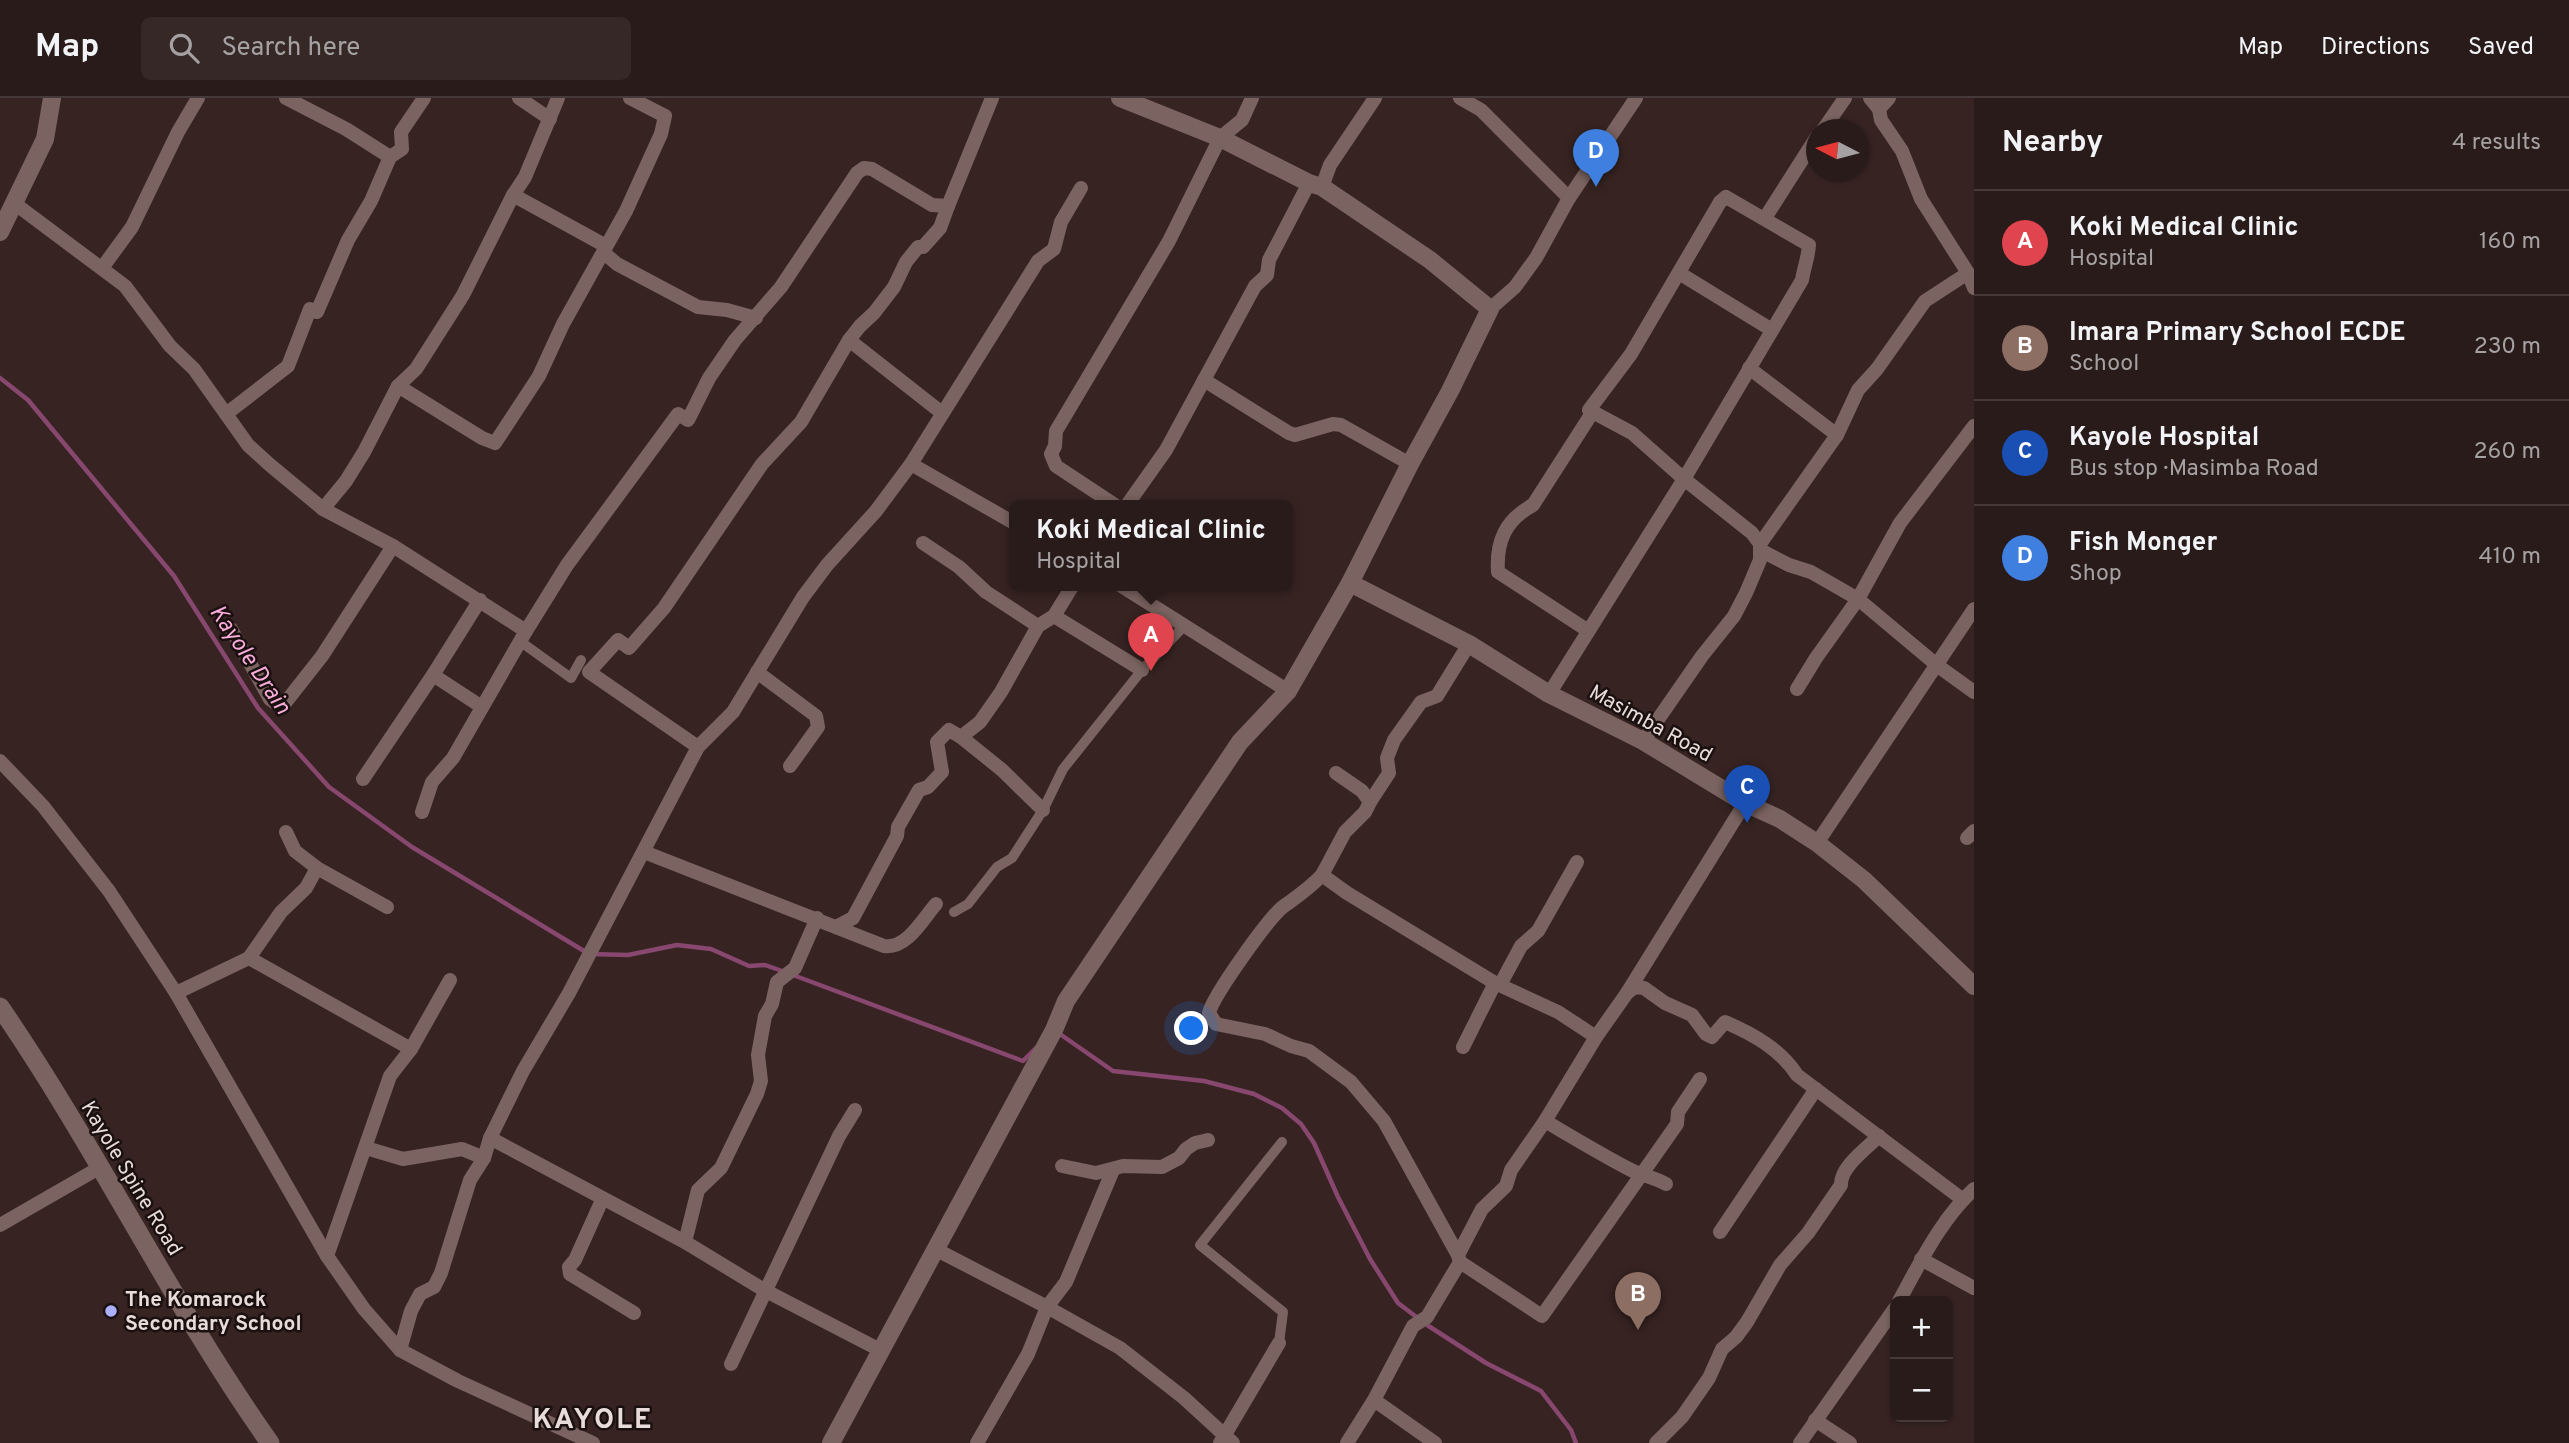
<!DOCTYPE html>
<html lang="en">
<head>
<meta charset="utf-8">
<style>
  :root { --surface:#291b1a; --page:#352827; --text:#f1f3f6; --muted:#a5a1a2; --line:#453939; --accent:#db2777 }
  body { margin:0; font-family:Overpass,sans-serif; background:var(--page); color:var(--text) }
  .controls { position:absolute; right:21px; bottom:21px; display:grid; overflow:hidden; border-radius:10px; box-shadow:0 2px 5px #0004 }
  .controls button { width:63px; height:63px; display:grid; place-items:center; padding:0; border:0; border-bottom:2px solid var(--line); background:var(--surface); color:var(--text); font:35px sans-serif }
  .compass { position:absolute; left:1806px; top:21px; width:63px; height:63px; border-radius:50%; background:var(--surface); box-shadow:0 2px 5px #0004; rotate:276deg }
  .you { position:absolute; left:1192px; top:931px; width:24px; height:24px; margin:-18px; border:5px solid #fff; border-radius:50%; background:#1a73e8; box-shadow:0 0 0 10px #1a73e833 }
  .badge { display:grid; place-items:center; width:46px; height:46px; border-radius:50%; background:var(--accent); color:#fff; font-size:23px; font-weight:700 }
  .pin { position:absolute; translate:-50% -58px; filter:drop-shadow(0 2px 4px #0008) }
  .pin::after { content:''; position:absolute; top:37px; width:24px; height:21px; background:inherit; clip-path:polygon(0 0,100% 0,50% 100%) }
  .popup { position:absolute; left:1009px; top:402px; width:284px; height:91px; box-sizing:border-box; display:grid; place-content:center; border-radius:10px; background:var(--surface); filter:drop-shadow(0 2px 5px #0005); font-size:23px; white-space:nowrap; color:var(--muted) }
  .popup b { font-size:26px; color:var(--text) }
  .popup::after { content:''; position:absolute; left:50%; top:100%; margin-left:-14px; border:14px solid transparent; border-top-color:var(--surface) }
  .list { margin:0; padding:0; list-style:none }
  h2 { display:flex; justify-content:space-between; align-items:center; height:91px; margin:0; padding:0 28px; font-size:30px }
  h2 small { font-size:23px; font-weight:400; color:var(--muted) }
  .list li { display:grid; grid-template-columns:46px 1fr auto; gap:21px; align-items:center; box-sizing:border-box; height:105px; padding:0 28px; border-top:2px solid var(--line) }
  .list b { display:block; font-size:26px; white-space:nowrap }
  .list p { margin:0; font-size:23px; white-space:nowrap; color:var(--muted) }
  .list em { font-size:23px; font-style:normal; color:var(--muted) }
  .icon { flex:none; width:38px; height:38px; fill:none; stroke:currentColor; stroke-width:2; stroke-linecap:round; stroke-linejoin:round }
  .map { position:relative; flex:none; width:1974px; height:1345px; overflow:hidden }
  header { display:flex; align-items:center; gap:42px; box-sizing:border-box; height:98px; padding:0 35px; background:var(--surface); border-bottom:2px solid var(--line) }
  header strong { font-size:33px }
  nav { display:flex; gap:38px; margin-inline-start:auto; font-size:24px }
  .search { width:490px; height:63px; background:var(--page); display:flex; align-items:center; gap:18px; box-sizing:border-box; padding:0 24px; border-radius:10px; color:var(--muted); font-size:26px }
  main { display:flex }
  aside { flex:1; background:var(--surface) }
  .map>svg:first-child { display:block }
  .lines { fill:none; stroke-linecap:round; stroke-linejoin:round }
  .stream { stroke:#88476f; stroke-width:4.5 }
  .pedestrian { stroke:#7a6360; stroke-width:10 }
  .minor { stroke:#7a6360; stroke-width:14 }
  .tertiary { stroke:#7a6360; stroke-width:18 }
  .secondary { stroke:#7a6360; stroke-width:19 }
  .poi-dot { fill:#acaffb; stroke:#19100f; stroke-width:2.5 }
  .labels { text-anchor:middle; stroke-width:5; stroke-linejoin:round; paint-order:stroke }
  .street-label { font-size:21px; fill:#e8dbd9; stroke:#19100f }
  .poi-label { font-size:21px; font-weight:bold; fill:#e8dbd9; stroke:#19100f; text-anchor:start }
  .water-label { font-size:23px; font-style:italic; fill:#faadda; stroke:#19100f }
  .district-label { font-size:28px; font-weight:bold; letter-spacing:2px; fill:#e8dbd9; stroke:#19100f }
</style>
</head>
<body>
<header>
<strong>Map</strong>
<div class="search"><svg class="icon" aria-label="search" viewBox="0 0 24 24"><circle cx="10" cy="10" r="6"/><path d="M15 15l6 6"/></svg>Search here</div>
<nav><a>Map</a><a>Directions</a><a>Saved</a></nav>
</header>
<main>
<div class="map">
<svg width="1974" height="1345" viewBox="0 0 1974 1345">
  <rect width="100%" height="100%" fill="#372422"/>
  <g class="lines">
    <g class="stream">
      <path d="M0,280L28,302L174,478L258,610L329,689L412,749L589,856L628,857L677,847L711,851L749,868L765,867L785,874"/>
      <path d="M793,877L1023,963L1036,950"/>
      <path d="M1057,934L1113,973L1204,983L1254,996L1282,1010L1301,1026L1314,1045L1338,1099L1370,1161L1398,1205L1427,1227L1486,1265L1541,1293L1571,1332L1576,1345"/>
    </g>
    <g class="pedestrian">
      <path d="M521,544L571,580L581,562"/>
      <path d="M954,814L968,806L997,769L1012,760L1043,712L1063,671L1142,572L1185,527"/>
      <path d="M1279,1245L1283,1214L1200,1147L1282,1044"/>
    </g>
    <g class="minor">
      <path d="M286,0L346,31L390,59"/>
      <path d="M519,0L550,21"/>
      <path d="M1460,0L1481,12L1569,100"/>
      <path d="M1870,0L1879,11L1881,22L1902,53L1921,101L1968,175L1974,190"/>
      <path d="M1879,11L1889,0"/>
      <path d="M1823,32L1845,0"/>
      <path d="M1322,89L1330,67L1375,0"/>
      <path d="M513,97L606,148"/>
      <path d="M14,105L125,188L170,248L194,271L248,347L270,367L323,411L393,448L526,533"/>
      <path d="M1765,120L1816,40"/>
      <path d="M604,155L617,166L698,209L727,212L756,220"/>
      <path d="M102,170L132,129L178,34L198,0"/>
      <path d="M1679,175L1772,232"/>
      <path d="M1490,211L1515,189L1536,160L1569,100L1636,0"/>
      <path d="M849,242L942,315"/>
      <path d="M1749,270L1837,337L1858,292L1877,271L1925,203L1968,175"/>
      <path d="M1204,282L1289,335L1295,337L1333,326L1341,327L1410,366"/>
      <path d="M398,288L482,340L495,345L539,278L563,226L626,113L661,36L665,18L630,0"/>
      <path d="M226,316L288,268L310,211L317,214L348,142L371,103L390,59L402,51L401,34L424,0"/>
      <path d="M911,366L1014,425"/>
      <path d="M1115,407L1056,368L1051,356L1055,348L1056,333L1169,143L1220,40L1242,22L1252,0"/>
      <path d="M1127,407L1166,352L1255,188L1267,177L1269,162L1309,85"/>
      <path d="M323,411L346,383L364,354L398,288L416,271L463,197L513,97L525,79L558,0"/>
      <path d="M923,445L959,469L986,494L1038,528"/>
      <path d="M1760,446L1837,337"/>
      <path d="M1760,452L1789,467L1811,474L1858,501L1938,568L1974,594"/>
      <path d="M1120,487L1288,593"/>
      <path d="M1054,518L1142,572"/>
      <path d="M231,531L270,601L277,606L285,605L322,558L393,448"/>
      <path d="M1587,532L1498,474C1496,444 1505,422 1533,407L1592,315"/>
      <path d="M757,574L816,618L818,629L790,668"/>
      <path d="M433,577L482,609"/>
      <path d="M1797,591L1816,560L1858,501L1900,425L1974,328"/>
      <path d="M1549,596L1684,381L1802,182C1804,169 1808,161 1809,147L1726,99L1720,104L1631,256L1589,312L1632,335L1684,381L1752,435L1760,446V462L1746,495L1734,518L1702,558L1643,643"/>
      <path d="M961,639L1002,672L1043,712"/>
      <path d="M698,649L589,574L618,542L629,550L664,510L762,366L801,324L849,242L860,228L874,215L894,189L906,164L918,149H923L940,130L948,108"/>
      <path d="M0,663L43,708L109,793L176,895L327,1158L364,1211L400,1252L458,1283L593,1345"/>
      <path d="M1336,675L1362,693L1370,704L1365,714L1345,734L1322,777L1347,795L1495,885L1558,914L1596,939"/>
      <path d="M363,681L433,577L480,502"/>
      <path d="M1370,704L1389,675L1387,660L1394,642L1421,604L1437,598L1469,546"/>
      <path d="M422,714L432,684L453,660L526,533L567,467L678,316L688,322L709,280L735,242L781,189L857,75L864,70L872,71L932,107L948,108L992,0"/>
      <path d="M1967,740L1974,733"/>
      <path d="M1817,745L1974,511"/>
      <path d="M644,754L884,848C907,851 922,822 936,806"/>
      <path d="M317,770L387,809"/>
      <path d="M1322,777C1310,790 1298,798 1284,808C1269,819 1213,898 1209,915L1216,926L1265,936L1291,948L1309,953L1351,984L1384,1023L1458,1157"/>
      <path d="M836,829L853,820L897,738L898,729L919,692L928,689L942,674L937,644L949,632L961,639L980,624L1001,594L1038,528L1054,518L1073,487"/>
      <path d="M249,860L281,814L306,790L317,770L295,753L286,734"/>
      <path d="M1500,887L1521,848L1538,833L1577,764"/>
      <path d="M176,895L249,860L411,951L450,882"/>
      <path d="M1627,895L1635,889L1644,890L1665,905L1692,917L1706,936L1712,939L1725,924C1753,936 1780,951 1797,977L1962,1101"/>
      <path d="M1463,949L1495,885"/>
      <path d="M1545,1023C1574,1040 1602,1057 1631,1072C1643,1078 1654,1079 1666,1086"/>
      <path d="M490,1040L685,1144L764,1192L882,1253"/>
      <path d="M366,1050L403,1061L462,1051L484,1060"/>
      <path d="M1062,1068L1096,1075L1123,1068L1162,1069L1179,1060L1186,1051L1195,1045L1208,1042"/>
      <path d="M602,1102L575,1162L569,1169L570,1176L634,1215"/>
      <path d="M0,1127L99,1070"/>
      <path d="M1720,1134L1816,991"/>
      <path d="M685,1144L698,1092L721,1070L757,996L761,983L758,957L765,918L772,906L777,884L795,870L817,820"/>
      <path d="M935,1151L1047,1209L1120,1250L1184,1300L1233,1345"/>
      <path d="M327,1158L390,978L411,951"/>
      <path d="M1921,1161L1974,1190"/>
      <path d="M1460,1164L1542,1218L1677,1026L1678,1014L1700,981"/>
      <path d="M1899,1203C1920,1165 1941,1121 1974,1091"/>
      <path d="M400,1252L411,1213L420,1196L434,1189L441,1175L470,1082L484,1060L490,1040L523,973L569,895L698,649L733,614L803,499L827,467L876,413L911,366L1038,163L1054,151L1061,124L1081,90"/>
      <path d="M731,1266L839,1038L855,1012"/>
      <path d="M1374,1302L1435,1345"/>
      <path d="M1815,1322L1850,1345"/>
      <path d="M977,1345L1028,1256L1047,1209L1066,1184L1113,1072"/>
      <path d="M1220,1345L1279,1245"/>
      <path d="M1347,1345L1374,1302L1413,1228L1427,1219L1460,1164L1458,1157L1482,1111L1506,1088L1511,1072L1545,1023L1596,939L1627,895L1745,705"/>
      <path d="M1656,1345L1682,1319L1709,1280L1722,1251L1736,1239L1747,1224L1780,1167L1808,1135L1841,1087C1840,1069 1867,1050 1879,1038"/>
      <path d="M1800,1345L1895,1210"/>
    </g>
    <g class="tertiary">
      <path d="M0,134L45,41L52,0"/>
      <path d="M1350,485L1469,546L1549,596L1643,643L1745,705L1780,721L1817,745L1864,782L1974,888"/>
      <path d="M831,1345L1054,932L1066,903L1240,644L1288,593L1350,485L1410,366L1450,293L1490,211L1430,162L1322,89L1309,85L1220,40L1120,0"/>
    </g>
    <path class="secondary" d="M0,909C97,1050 171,1205 270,1345"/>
  </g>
  <circle class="poi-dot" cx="111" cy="1213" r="7"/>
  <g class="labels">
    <g class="street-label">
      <text transform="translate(1651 625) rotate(29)" y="7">Masimba Road</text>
      <text transform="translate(132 1080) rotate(59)" y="7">Kayole Spine Road</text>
    </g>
    <g class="poi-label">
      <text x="125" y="1208">The Komarock<tspan x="125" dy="24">Secondary School</tspan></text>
    </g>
    <g class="water-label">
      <text transform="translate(251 561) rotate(56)" y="8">Kayole Drain</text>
    </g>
    <g class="district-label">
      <text x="593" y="1330">KAYOLE</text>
    </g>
  </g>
</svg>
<div class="controls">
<button>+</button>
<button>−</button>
</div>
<svg class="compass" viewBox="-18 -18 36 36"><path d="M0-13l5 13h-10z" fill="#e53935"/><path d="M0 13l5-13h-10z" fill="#a5a1a2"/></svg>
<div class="you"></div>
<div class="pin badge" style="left:1151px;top:573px;background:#e0444e">A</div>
<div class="popup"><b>Koki Medical Clinic</b>Hospital</div>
<div class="pin badge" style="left:1638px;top:1232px;background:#8d6e63">B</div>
<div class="pin badge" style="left:1747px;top:725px;background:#1a4fb4">C</div>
<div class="pin badge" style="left:1596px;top:89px;background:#3f7fe0">D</div>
</div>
<aside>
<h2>Nearby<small>4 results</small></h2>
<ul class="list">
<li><span class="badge" style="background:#e0444e">A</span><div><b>Koki Medical Clinic</b><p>Hospital</p></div><em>160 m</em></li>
<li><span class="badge" style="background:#8d6e63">B</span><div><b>Imara Primary School ECDE</b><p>School</p></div><em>230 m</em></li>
<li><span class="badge" style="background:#1a4fb4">C</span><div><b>Kayole Hospital</b><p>Bus stop · Masimba Road</p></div><em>260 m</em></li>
<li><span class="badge" style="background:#3f7fe0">D</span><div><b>Fish Monger</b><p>Shop</p></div><em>410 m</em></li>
</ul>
</aside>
</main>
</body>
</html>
